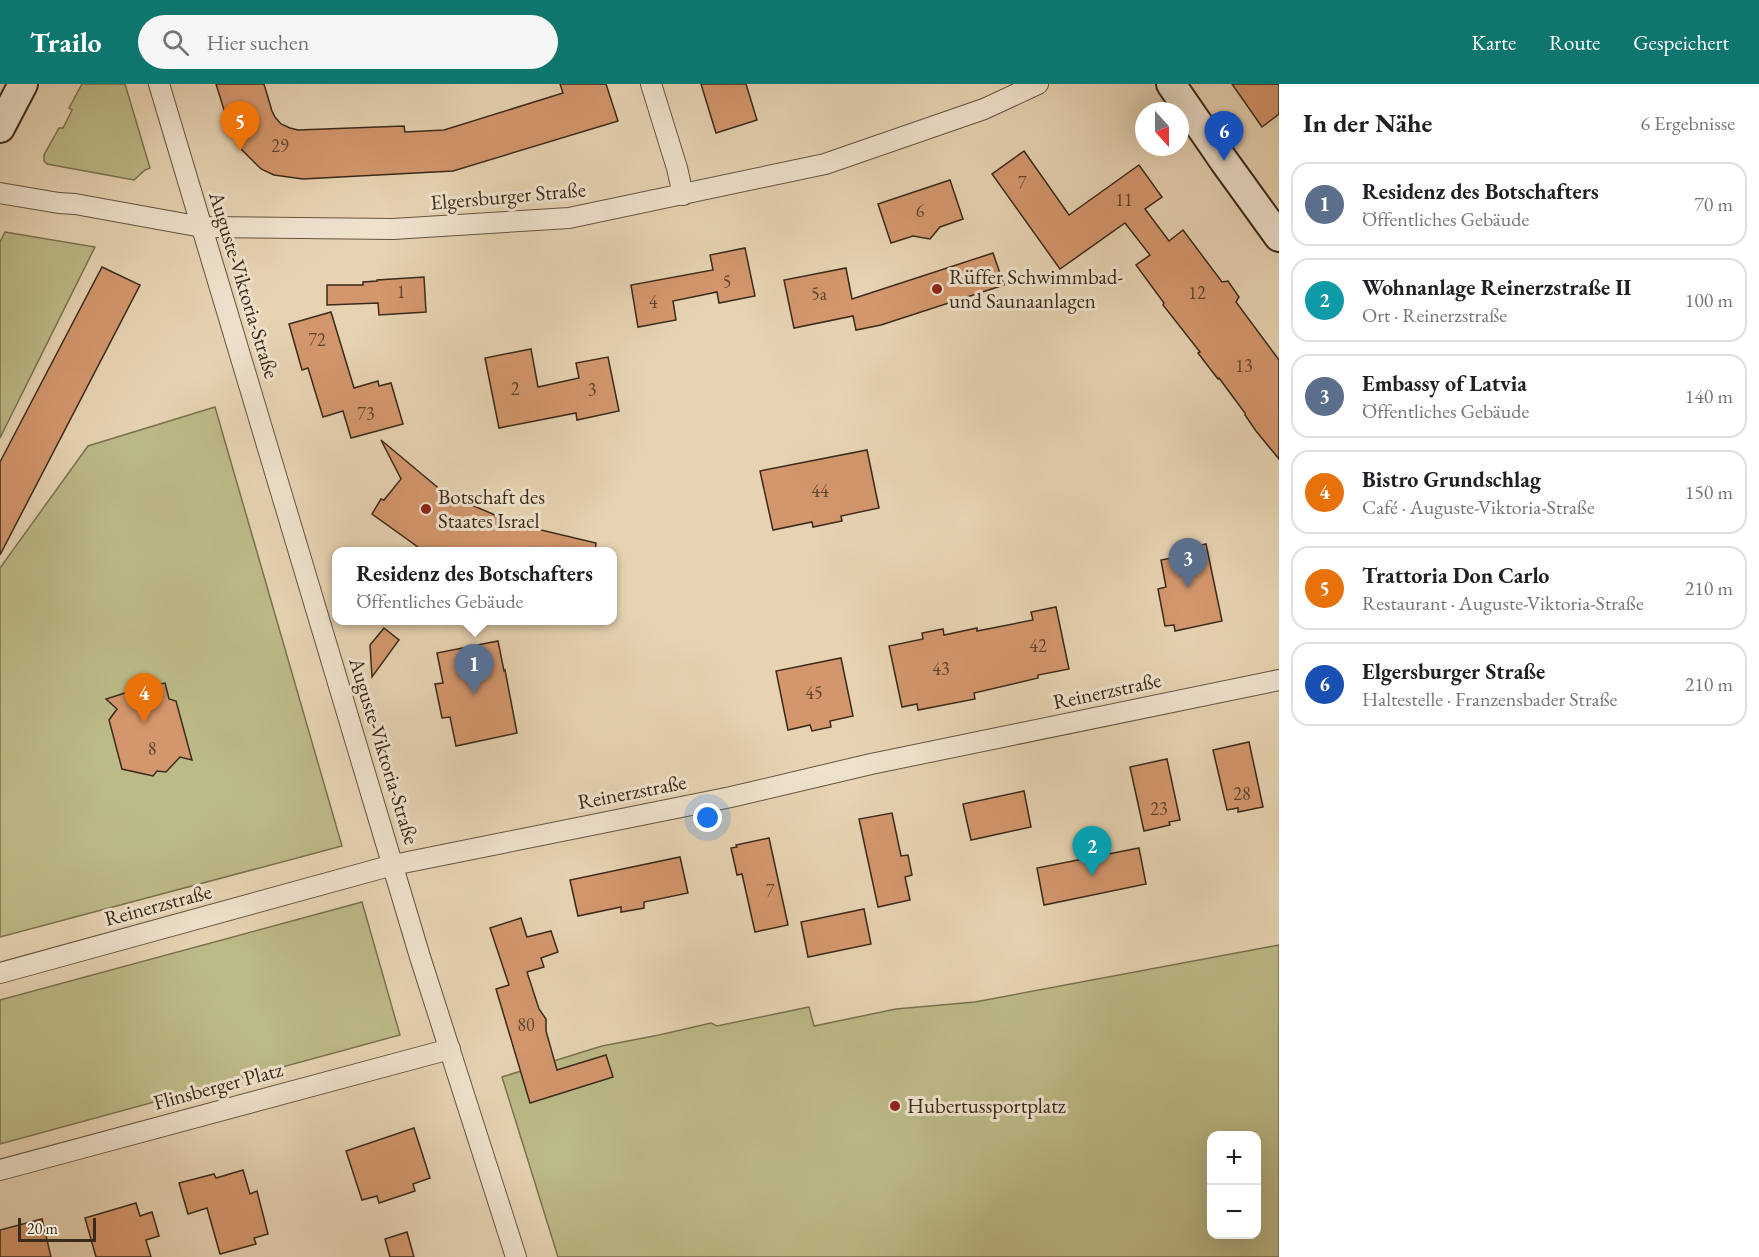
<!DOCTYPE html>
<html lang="de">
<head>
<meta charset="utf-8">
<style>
  :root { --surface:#fff; --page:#f6f6f6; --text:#202124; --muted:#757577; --line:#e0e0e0; --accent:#0f766e }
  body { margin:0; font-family:"EB Garamond",serif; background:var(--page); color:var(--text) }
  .controls { position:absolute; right:18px; bottom:18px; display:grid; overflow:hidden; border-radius:12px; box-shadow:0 6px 24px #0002 }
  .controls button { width:54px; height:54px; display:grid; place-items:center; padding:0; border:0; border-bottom:2px solid var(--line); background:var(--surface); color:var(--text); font:30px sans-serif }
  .compass { position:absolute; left:1135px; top:18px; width:54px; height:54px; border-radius:50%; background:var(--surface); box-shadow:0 6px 24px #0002; rotate:159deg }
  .scale { position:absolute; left:18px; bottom:15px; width:78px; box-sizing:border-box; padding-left:6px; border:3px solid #392a1a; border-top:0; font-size:16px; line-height:21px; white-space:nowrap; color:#392a1a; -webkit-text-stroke:4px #efe2cd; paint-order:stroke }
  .you { position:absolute; left:708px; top:734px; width:21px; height:21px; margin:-15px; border:4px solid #fff; border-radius:50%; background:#1a73e8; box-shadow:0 0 0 9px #1a73e833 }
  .badge { display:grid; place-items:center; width:39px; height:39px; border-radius:50%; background:var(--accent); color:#fff; font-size:20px; font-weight:700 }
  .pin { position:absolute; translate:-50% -50px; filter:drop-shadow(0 2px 3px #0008) }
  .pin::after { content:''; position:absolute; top:32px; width:21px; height:18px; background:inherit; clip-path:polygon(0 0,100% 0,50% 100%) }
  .popup { position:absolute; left:332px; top:463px; width:285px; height:78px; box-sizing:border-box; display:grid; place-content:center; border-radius:12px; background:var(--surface); filter:drop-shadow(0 2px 4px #0005); font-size:20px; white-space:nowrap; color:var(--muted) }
  .popup b { font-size:22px; color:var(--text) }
  .popup::after { content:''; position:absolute; left:50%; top:100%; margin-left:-12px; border:12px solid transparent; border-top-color:var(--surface) }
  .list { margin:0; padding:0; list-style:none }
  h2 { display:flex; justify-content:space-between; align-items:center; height:78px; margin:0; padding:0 24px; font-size:26px }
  h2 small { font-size:20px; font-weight:400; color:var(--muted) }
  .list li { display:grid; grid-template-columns:39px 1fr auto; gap:18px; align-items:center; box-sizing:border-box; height:84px; margin:0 12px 12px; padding:0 12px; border:2px solid var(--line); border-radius:18px }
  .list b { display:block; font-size:22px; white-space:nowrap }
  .list p { margin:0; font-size:20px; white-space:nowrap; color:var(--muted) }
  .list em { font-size:20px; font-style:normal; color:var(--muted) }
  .icon { flex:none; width:33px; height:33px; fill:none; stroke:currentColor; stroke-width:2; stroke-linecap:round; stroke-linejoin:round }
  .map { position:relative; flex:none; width:1279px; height:1173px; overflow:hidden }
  header { display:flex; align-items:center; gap:36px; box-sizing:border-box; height:84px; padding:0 30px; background:var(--accent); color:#fff }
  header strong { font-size:28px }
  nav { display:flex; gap:33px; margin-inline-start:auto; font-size:21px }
  .search { width:420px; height:54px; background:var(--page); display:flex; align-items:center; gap:15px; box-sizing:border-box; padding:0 21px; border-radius:33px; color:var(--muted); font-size:22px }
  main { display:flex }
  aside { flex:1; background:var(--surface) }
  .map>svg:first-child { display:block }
  .green { fill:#bcba87; stroke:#7a7250; stroke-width:1.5; fill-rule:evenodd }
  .building { fill:#d4976d; stroke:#392a1a; stroke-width:1.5 }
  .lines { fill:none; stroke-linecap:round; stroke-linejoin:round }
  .street-casing { stroke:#645440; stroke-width:22 }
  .secondary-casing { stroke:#392a1a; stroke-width:32 }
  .street { stroke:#efe2cd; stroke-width:20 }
  .secondary { stroke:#efe2cd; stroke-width:28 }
  .poi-dot { fill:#8f2418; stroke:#efe2cd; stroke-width:2 }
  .labels { text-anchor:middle; stroke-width:6; stroke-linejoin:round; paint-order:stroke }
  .number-label { font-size:18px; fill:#60452f }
  .street-label { font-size:21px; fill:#392a1a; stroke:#efe2cd }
  .poi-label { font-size:21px; fill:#392a1a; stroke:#efe2cd; text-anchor:start }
</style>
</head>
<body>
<header>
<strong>Trailo</strong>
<div class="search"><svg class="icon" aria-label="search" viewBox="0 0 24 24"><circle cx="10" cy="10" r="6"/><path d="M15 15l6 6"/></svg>Hier suchen</div>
<nav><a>Karte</a><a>Route</a><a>Gespeichert</a></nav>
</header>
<main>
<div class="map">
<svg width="1279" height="1173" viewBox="0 0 1279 1173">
  <rect width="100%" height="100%" fill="#e7d3b2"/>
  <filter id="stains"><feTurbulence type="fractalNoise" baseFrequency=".00333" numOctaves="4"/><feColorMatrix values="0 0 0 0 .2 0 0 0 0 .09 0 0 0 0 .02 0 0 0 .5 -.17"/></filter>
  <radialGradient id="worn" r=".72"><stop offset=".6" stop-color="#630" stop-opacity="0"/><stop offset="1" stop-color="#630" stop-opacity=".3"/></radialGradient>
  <g class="green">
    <path d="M82,0H125L150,84L145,86L134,96L47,80L44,77V71L59,44H63L72,26L69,24Z"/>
    <path d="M5,148L95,163L0,354V158Z"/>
    <path d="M215,323L342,762L0,853V484L88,362Z"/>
    <path d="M362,818L400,951L0,1060V916Z"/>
    <path d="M1279,861V1173H558L502,993L602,962L659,951L711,939L717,942L809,923L814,942L896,925L975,918ZM1212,1052H1256V1150H1212Z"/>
  </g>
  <g class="building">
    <path d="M216,0H264L272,27L275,33L281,40L290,44L298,46L404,42L405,48L444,46L563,9L560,0H606L618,37L453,87L303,95L274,91L261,85L238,62L229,42Z"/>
    <path d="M701,0H746L757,36L716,49Z"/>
    <path d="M1232,0H1279V30L1262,43Z"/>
    <path d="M1024,67L1069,131L1139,81L1162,113L1145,125L1169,157L1183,146L1222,198L1228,197L1239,213L1236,218L1279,276V375L1256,347L1245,331V329L1219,294L1218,295L1198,269L1200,268L1163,221L1164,219L1136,181L1150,171L1125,139L1060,185L992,90Z"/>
    <path d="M950,96L963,135L940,143L930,155L913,152L891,159L878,120Z"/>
    <path d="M745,164L755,212L719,219L717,208L673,217L676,236L638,243L631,201L713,186L710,171Z"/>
    <path d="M993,169L1004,201L881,241L856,246L853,232L794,244L784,196L846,184L852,215Z"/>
    <path d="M102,183L140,201L0,471V378Z"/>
    <path d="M424,193L426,228L379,231L378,219L327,221V201H363V198L377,197V196Z"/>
    <path d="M331,228L354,304L378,297L379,302L391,299L403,340L351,354L343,327L323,333L308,284L302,286L289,240Z"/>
    <path d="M531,265L538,303L579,294L576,279L608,273L619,327L577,336L576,329L499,344L485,274Z"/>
    <path d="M381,356L454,417L453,413L516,440L596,459L595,468H425L372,430L381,415L384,416L401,395Z"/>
    <path d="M867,366L879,424L841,432L842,437L813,443L812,438L773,446L760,387Z"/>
    <path d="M1206,460L1222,537L1175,547L1174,541L1165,542L1158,505L1166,503L1161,476L1187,471L1185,465Z"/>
    <path d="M1056,523L1069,585L1038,591V594L974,609L975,615L918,626L917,620L902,623L889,562L923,555L922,549L943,545L944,551L977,544V547L1033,536L1031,528Z"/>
    <path d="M384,544L399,556L372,593L370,561Z"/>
    <path d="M498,557L504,587L505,586L517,649L456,662L450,633L442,634L435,600L443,599L437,569Z"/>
    <path d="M841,574L853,632L830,637L831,643L812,647L810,641L788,646L776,587Z"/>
    <path d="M165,599L169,615L176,617L192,676L180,673L166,688L157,687L153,692L122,685L109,636L117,625L106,615L128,608L132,605Z"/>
    <path d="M1249,658L1263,723L1238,728V724L1227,726L1213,666Z"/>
    <path d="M1167,675L1180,736L1169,738L1170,741L1144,747L1130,683Z"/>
    <path d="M1024,707L1031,743L971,756L963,720Z"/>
    <path d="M892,729L901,772L908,771L912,791L905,793L910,816L878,823L859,735Z"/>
    <path d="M769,754L788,841L755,848L742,790L737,791L731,764L737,763L736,761Z"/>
    <path d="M1139,764L1146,800L1044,821L1037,784Z"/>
    <path d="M680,773L688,809L644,818V824L621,828V823L578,832L570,796Z"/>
    <path d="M864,825L871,860L808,873L801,838Z"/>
    <path d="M521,834L527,853L551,847L558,868L541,874L544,883L527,888L539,925L546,935V947L557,986L606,971L613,993L530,1019L496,905L509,901L490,844Z"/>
    <path d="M414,1044L430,1094L413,1100L415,1107L379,1119L377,1112L362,1116L346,1067Z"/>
    <path d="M243,1086L250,1110L257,1107L268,1150L254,1154L256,1160L220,1170L207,1124L188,1130L179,1099L214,1090L216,1094Z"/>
    <path d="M136,1119L140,1132L152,1128L159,1152L146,1156L151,1173H96L85,1134Z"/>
    <path d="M42,1135L51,1173H0V1146Z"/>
    <path d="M407,1148L414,1173H390L385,1155Z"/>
  </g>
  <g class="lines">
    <defs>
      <g id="street">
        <path d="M159,0L420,873L516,1173"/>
        <path d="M651,0L677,84L683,111"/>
        <path d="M0,109L59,119L75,120L202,143L393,145L569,134L825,80L984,25L1038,0"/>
        <path d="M0,889L393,781L731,713L871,680L1279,596"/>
        <path d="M0,1086L450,965"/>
      </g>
      <g id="secondary">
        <path d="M1171,0L1224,77L1279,153"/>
        <path d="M0,44L23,0"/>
      </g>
    </defs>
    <use href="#street" class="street-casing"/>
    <use href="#secondary" class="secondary-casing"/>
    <use href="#street" class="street"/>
    <use href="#secondary" class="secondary"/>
  </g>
  <g class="poi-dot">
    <circle cx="937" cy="205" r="6"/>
    <circle cx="426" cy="425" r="6"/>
    <circle cx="895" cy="1022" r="6"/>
  </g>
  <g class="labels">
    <g class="number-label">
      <text x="280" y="68">29</text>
      <text x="1022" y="105">7</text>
      <text x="1124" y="122">11</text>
      <text x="920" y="133">6</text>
      <text x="727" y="204">5</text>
      <text x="401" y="214">1</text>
      <text x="1197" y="215">12</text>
      <text x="819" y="216">5a</text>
      <text x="653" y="224">4</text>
      <text x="317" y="262">72</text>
      <text x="1244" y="288">13</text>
      <text x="515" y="311">2</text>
      <text x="592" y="312">3</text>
      <text x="366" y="336">73</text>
      <text x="820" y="413">44</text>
      <text x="1038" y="568">42</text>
      <text x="941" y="591">43</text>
      <text x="814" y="615">45</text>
      <text x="152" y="671">8</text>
      <text x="1242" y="716">28</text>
      <text x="1159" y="731">23</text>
      <text x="770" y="813">7</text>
      <text x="526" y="947">80</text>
    </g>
    <g class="street-label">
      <text transform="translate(508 112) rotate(-5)" y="7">Elgersburger Straße</text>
      <text transform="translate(244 201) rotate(73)" y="7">Auguste-Viktoria-Straße</text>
      <text transform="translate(1107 607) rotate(-12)" y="7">Reinerzstraße</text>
      <text transform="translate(384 667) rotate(73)" y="7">Auguste-Viktoria-Straße</text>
      <text transform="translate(632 708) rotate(-11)" y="7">Reinerzstraße</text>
      <text transform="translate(158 821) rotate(-15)" y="7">Reinerzstraße</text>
      <text transform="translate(218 1002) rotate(-15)" y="7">Flinsberger Platz</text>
    </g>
    <g class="poi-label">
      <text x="949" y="200">Rüffer Schwimmbad-<tspan x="949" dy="24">und Saunaanlagen</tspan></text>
      <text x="438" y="420">Botschaft des<tspan x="438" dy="24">Staates Israel</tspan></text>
      <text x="907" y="1029">Hubertussportplatz</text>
    </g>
  </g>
  <rect width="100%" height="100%" filter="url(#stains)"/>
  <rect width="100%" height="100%" fill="url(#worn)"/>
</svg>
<div class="controls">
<button>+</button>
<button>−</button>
</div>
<svg class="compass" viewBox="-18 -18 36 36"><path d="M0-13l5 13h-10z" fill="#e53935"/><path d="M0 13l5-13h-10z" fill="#757577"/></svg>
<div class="scale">20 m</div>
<div class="you"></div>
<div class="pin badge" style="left:474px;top:610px;background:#5c6f8a">1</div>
<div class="popup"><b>Residenz des Botschafters</b>Öffentliches Gebäude</div>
<div class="pin badge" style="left:1092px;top:792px;background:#0f9aa8">2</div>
<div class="pin badge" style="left:1188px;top:504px;background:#5c6f8a">3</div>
<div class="pin badge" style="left:144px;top:639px;background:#e8710a">4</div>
<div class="pin badge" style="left:240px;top:67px;background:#e8710a">5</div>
<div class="pin badge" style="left:1224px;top:77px;background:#1a4fb4">6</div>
</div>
<aside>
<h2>In der Nähe<small>6 Ergebnisse</small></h2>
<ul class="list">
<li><span class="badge" style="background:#5c6f8a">1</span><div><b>Residenz des Botschafters</b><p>Öffentliches Gebäude</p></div><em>70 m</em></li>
<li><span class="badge" style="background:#0f9aa8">2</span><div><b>Wohnanlage Reinerzstraße II</b><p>Ort · Reinerzstraße</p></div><em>100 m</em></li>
<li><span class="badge" style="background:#5c6f8a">3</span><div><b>Embassy of Latvia</b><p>Öffentliches Gebäude</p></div><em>140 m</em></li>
<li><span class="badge" style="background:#e8710a">4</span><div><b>Bistro Grundschlag</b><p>Café · Auguste-Viktoria-Straße</p></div><em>150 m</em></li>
<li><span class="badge" style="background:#e8710a">5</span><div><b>Trattoria Don Carlo</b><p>Restaurant · Auguste-Viktoria-Straße</p></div><em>210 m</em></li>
<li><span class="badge" style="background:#1a4fb4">6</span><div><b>Elgersburger Straße</b><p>Haltestelle · Franzensbader Straße</p></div><em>210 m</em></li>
</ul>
</aside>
</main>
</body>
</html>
